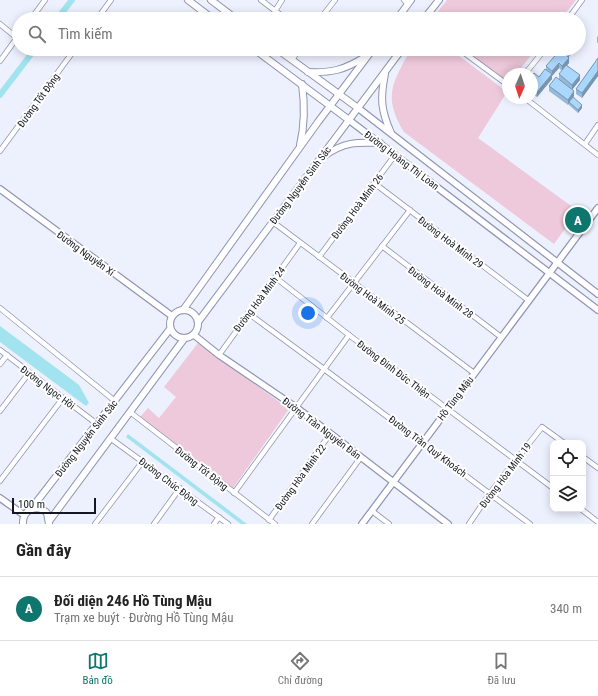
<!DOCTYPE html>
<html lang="vi">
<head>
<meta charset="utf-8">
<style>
  :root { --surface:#fff; --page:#f2f2f2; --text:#222; --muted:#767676; --line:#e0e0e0; --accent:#0f766e }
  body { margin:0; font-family:"Roboto Condensed",sans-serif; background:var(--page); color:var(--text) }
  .controls { position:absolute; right:12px; bottom:12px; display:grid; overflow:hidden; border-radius:8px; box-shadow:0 2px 10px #0003 }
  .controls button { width:36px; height:36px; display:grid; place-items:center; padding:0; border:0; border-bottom:1px solid var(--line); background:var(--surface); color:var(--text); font:20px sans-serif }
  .compass { position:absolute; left:502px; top:68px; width:36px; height:36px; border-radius:50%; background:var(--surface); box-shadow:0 2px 10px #0003; rotate:183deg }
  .scale { position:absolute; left:12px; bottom:10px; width:84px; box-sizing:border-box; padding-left:4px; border:2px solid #141621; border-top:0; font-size:11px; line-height:14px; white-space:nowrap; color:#141621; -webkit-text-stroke:3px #fff; paint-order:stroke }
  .you { position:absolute; left:308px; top:313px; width:14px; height:14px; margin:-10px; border:3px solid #fff; border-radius:50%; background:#1a73e8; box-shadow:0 0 0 6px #1a73e833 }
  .badge { display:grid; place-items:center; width:26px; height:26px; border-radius:50%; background:var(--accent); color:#fff; font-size:13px; font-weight:700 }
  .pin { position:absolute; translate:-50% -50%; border:2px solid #fff; box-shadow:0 1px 4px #0006 }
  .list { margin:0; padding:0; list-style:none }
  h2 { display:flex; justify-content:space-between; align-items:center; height:52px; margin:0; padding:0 16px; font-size:17px }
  h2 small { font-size:13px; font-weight:400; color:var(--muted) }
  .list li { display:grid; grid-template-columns:26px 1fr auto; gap:12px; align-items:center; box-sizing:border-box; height:64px; padding:0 16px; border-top:1px solid var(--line) }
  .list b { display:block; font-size:15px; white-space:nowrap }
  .list p { margin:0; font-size:13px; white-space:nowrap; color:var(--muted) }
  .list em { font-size:13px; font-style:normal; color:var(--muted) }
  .icon { flex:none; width:22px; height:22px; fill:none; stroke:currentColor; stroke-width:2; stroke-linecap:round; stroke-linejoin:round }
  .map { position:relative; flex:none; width:598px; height:524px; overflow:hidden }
  .search { position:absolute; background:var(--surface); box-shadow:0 2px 10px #0003; left:12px; right:12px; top:12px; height:44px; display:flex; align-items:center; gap:10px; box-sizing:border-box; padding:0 14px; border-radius:22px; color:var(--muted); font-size:15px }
  .sheet { height:116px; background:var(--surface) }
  nav { display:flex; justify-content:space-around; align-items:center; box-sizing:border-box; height:56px; border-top:1px solid var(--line); background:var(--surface); font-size:11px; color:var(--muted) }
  nav a { display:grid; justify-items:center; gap:2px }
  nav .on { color:var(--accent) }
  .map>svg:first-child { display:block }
  .green { fill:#eec9db }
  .water { fill:#a1e3ee }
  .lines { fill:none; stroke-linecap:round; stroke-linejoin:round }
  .canal { stroke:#a1e3ee; stroke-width:6 }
  .minor-casing { stroke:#9095b4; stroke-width:6 }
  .tertiary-casing { stroke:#9095b4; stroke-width:8 }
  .secondary-casing { stroke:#9095b4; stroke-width:8 }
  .minor { stroke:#fff; stroke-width:4.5 }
  .tertiary { stroke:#fff; stroke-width:5.5 }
  .secondary { stroke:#fff; stroke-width:6 }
  .wall { fill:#94b9d9 }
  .shaded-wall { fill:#7896b0 }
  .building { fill:#acd7fc; stroke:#7896b0 }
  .labels { text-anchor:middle; stroke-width:4; stroke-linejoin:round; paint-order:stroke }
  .street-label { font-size:10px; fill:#141621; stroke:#fff }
</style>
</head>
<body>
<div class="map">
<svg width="598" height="524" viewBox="0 0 598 524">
  <rect width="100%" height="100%" fill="#edf0fd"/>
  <g class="green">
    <path d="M447,0H576L561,19H432Z"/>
    <path d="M411,49H450L507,92L478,138L578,211L554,244L404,132C382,96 393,82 411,49Z"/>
    <path d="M461,49H536L516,74H508V82Z"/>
    <path d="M198,343L289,409L233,488L140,417L148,408L159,418L176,397L164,387Z"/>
  </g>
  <g class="water">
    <path d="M0,326L79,385L89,403L86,406L0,342Z"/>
    <path d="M128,434L247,524H241L126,437Z"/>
  </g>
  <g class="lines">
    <g class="canal">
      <path d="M57,19L72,0"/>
      <path d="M0,95L35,49"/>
    </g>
    <defs>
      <g id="minor">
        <path d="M261,0L286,19"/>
        <path d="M404,0L408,4"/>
        <path d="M275,11L282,0"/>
        <path d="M31,19L45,0"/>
        <path d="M97,19L111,0"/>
        <path d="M320,19L335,0"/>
        <path d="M568,19L582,0"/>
        <path d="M0,24L17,38"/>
        <path d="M459,49L508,85"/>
        <path d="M292,60L299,49"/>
        <path d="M0,61L19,35"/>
        <path d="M525,74L545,49"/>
        <path d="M525,98L598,155"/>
        <path d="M585,144L598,125"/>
        <path d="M0,151L75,49"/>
        <path d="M374,183L528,300"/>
        <path d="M273,222L474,373"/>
        <path d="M382,246L501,337"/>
        <path d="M319,257L395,155"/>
        <path d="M276,278L349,335L553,488"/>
        <path d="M0,308L115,401"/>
        <path d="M248,313L324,369L530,524"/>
        <path d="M327,318L410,210"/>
        <path d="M0,350L97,424"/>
        <path d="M219,355L300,243"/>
        <path d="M0,364L7,355"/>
        <path d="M0,411L29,373"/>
        <path d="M130,412L275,524"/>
        <path d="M110,438L228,524"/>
        <path d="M583,457L598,468"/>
        <path d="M0,481L63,398"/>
        <path d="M234,493L349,335"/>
        <path d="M581,509L598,522"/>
        <path d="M372,511L389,524"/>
        <path d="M269,520L330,434"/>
        <path d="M95,524L143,461"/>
        <path d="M154,524L180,488"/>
        <path d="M214,524L219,517"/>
        <path d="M312,524L361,457"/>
        <path d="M469,524L490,493L542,427L564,443"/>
      </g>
      <g id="tertiary">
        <path d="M358,108L598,294"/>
        <path d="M349,120L598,310"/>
        <path d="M0,189L172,316"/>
        <path d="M194,335L219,355L297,408L448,524"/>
        <path d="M0,498L24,515"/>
        <path d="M362,524L598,208"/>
      </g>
      <g id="secondary">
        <path d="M188,0L213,19"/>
        <path d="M211,0L236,19"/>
        <path d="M397,19L411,0"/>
        <path d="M424,19L439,0"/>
        <path d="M254,49L349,120"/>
        <path d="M277,49L358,108"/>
        <path d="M308,72C332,73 344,70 365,57"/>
        <path d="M385,74C380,99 381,110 391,133"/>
        <path d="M300,145C305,124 305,106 302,84"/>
        <path d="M324,156C344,142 356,142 380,143"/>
        <circle cx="184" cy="324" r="14"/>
        <path d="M183,310L318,122L373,49"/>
        <path d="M198,322L402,49"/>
        <path d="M31,509L170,329"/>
        <path d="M50,520L184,339"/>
        <path d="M23,524C22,510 37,503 47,513L49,524"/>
      </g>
    </defs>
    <use href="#minor" class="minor-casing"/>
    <use href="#tertiary" class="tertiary-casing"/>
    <use href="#secondary" class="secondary-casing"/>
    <use href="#minor" class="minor"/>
    <use href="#tertiary" class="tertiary"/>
    <use href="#secondary" class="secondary"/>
  </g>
  <g class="wall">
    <path d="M598,36V43L597,42V37Z"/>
    <path d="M572,49V53L568,57L569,63L567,65L580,80L572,89L574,96L573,97L582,108L578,113L569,105V103L568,105L549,91V86L559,79V74L562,71L559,68L552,76V79L537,97L532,94V84L533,82L532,81V76L539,77L546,70V66Z"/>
    <path d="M598,58V76L582,98L576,94V89Z"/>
  </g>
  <g class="shaded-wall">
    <path d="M571,49H572V53L566,60V55Z"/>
    <path d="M569,58V63L562,71V66Z"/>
    <path d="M559,63V68L552,76V71Z"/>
    <path d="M598,71V76L582,98V93Z"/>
    <path d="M552,74V79L537,97V92Z"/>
    <path d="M580,75V80L572,90V85Z"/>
    <path d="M574,91V96L569,102V103L568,105V100Z"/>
    <path d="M582,105V108L578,113V110Z"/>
  </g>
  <g class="building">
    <path d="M561,49H571L566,55L569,58L562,66L559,63L552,71L546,66Z"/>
    <path d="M598,58V71L582,93L576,89Z"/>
    <path d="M566,65L580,75L572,85L559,74Z"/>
    <path d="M545,69L552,74L537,92L532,89V84L536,79L532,76L534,73L539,77Z"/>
    <path d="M556,77L574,91L568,100L549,86Z"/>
    <path d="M573,97L582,105L578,110L569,102Z"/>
  </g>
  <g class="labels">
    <g class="street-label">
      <text transform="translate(38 100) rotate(-54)" y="4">Đường Tốt Động</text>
      <text transform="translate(402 160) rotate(37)" y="4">Đường Hoàng Thị Loan</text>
      <text transform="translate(300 185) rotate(-53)" y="4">Đường Nguyễn Sinh Sắc</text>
      <text transform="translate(357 206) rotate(-53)" y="4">Đường Hoà Minh 26</text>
      <text transform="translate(451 242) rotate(37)" y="4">Đường Hoà Minh 29</text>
      <text transform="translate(86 253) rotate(36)" y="4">Đường Nguyễn Xí</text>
      <text transform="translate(441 292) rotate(37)" y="4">Đường Hoà Minh 28</text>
      <text transform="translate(373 298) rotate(37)" y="4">Đường Hoà Minh 25</text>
      <text transform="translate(259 299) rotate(-53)" y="4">Đường Hoà Minh 24</text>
      <text transform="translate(394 369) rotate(37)" y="4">Đường Đinh Đức Thiện</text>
      <text transform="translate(48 387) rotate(37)" y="4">Đường Ngọc Hồi</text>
      <text transform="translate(455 398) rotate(-53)" y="4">Hồ Tùng Mậu</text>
      <text transform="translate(322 428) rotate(37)" y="4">Đường Trần Nguyên Đán</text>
      <text transform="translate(86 438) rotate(-52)" y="4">Đường Nguyễn Sinh Sắc</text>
      <text transform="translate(428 446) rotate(37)" y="4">Đường Trần Quý Khoách</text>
      <text transform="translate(202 468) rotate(38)" y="4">Đường Tốt Động</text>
      <text transform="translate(505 475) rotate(-53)" y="4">Đường Hòa Minh 19</text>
      <text transform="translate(300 477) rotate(-54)" y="4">Đường Hòa Minh 22</text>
      <text transform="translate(169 481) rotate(37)" y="4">Đường Chúc Động</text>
    </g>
  </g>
</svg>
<div class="controls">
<button><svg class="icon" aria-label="locate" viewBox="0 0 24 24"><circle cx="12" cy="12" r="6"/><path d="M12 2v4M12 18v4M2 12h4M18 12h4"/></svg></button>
<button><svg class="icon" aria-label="layers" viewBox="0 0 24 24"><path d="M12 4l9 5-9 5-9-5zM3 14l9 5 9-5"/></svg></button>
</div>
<svg class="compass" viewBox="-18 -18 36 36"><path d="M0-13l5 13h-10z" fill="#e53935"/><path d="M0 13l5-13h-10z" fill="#767676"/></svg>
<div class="scale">100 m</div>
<div class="you"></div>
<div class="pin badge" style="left:578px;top:220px">A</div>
<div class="search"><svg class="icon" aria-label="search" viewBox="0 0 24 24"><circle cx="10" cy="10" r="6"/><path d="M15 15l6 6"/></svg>Tìm kiếm</div>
</div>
<section class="sheet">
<h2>Gần đây<small></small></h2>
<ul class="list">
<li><span class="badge">A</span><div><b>Đối diện 246 Hồ Tùng Mậu</b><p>Trạm xe buýt · Đường Hồ Tùng Mậu</p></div><em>340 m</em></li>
</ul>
</section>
<nav>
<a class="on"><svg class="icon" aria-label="map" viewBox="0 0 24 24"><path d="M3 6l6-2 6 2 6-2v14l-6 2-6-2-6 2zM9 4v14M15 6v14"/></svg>Bản đồ</a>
<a><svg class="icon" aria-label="directions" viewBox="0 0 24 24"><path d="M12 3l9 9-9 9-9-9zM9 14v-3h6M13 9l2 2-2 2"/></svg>Chỉ đường</a>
<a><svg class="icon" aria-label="saved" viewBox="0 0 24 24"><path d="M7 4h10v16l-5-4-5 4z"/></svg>Đã lưu</a>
</nav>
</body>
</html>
